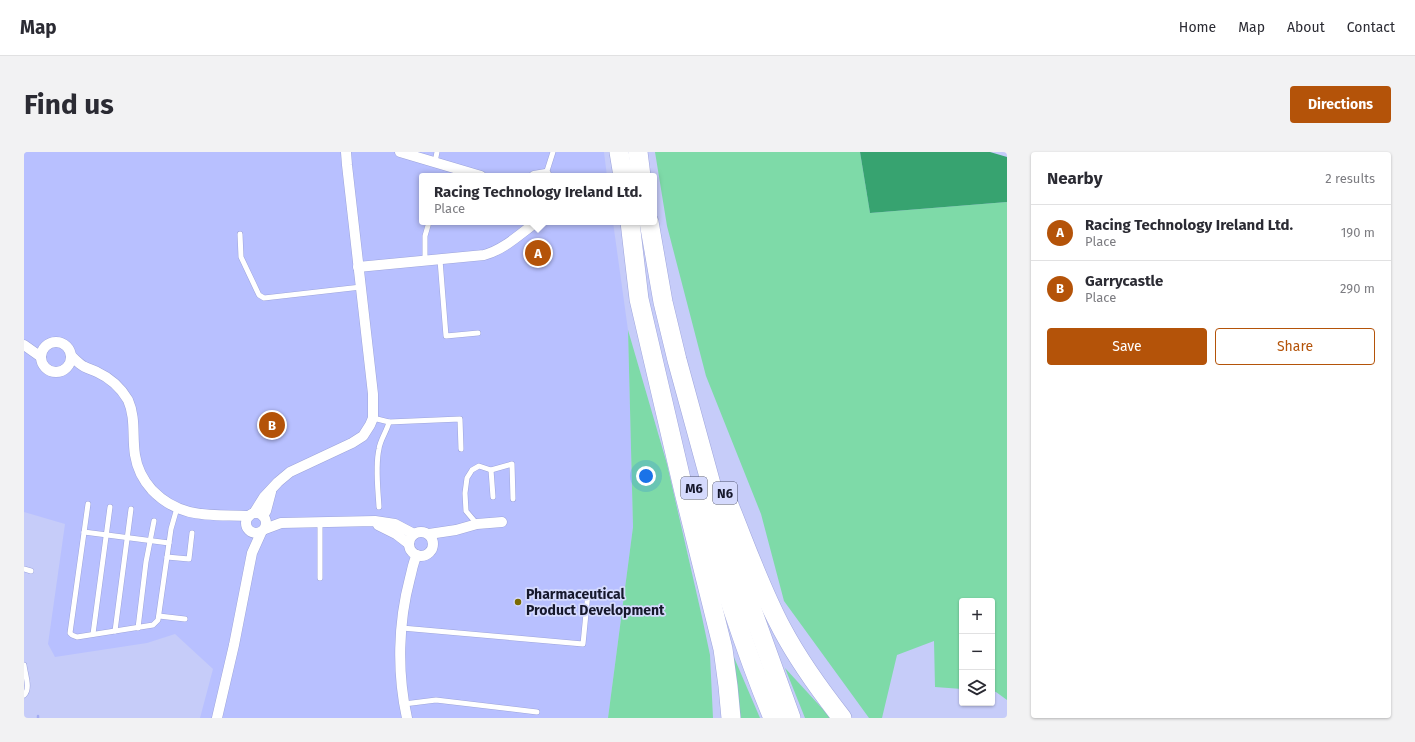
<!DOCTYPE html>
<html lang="en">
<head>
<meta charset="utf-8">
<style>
  :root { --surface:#fff; --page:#f2f2f3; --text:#2b2b33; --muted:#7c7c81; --line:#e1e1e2; --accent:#b45309 }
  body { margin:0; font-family:"Fira Sans",sans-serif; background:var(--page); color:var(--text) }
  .controls { position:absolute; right:12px; bottom:12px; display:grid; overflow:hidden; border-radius:4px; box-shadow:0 1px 3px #0004 }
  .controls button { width:36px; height:36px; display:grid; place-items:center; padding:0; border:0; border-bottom:1px solid var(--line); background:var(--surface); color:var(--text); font:20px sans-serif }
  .you { position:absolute; left:622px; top:324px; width:14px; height:14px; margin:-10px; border:3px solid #fff; border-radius:50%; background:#1a73e8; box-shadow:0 0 0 6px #1a73e833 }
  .badge { display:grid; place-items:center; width:26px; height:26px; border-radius:50%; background:var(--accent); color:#fff; font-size:13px; font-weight:700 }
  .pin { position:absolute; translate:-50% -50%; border:2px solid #fff; box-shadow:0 1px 4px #0006 }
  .popup { position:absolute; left:395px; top:21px; width:238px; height:52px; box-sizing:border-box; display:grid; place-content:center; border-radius:4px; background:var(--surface); filter:drop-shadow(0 1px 3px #0005); font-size:13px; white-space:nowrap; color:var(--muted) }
  .popup b { font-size:15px; color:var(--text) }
  .popup::after { content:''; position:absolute; left:50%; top:100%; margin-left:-8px; border:8px solid transparent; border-top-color:var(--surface) }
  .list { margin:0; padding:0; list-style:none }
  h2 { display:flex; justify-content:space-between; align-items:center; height:52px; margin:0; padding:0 16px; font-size:17px }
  h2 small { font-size:13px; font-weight:400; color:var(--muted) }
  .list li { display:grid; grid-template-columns:26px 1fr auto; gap:12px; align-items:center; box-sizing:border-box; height:56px; padding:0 16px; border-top:1px solid var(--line) }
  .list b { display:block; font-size:15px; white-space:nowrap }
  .list p { margin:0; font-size:13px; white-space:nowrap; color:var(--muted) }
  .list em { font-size:13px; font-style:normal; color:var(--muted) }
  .actions { display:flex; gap:8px; padding:12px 16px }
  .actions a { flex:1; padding:9px 0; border:1px solid var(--accent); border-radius:4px; text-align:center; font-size:14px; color:var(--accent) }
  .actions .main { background:var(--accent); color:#fff }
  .icon { flex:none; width:22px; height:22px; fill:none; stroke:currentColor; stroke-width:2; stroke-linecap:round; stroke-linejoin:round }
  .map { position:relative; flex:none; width:983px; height:566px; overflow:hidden; border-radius:4px }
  header { display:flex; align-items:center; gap:24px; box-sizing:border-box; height:56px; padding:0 20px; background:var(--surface); border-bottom:1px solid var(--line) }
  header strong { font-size:19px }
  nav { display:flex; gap:22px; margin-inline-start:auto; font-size:14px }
  .intro { display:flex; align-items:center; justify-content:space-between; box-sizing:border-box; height:96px; padding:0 24px }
  h1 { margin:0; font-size:28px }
  .button { padding:10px 18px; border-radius:4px; background:var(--accent); color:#fff; font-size:14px; font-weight:700 }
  main { display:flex; gap:24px; padding:0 24px }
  aside { flex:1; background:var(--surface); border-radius:4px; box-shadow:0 1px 3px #0004 }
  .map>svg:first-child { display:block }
  .built { fill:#b8c0ff }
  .green { fill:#7edaa8 }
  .forest { fill:#37a370 }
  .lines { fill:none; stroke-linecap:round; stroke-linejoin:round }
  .stream { stroke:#a4acf2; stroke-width:2.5 }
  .lane-casing { stroke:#9ea5db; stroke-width:6 }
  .street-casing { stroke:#9ea5db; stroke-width:11 }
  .highway-casing { stroke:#9ea5db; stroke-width:20 }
  .lane { stroke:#fff; stroke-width:5 }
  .street { stroke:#fff; stroke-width:10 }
  .highway { stroke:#fff; stroke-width:19 }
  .poi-dot { fill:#7b6b03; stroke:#d5dafd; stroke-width:1.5 }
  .labels { text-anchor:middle; stroke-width:3.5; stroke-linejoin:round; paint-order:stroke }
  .shield { fill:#d5dafd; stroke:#4f526b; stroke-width:1 }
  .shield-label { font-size:13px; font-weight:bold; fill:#16182c }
  .poi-label { font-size:14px; font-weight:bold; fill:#16182c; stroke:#d5dafd; text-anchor:start }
</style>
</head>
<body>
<header>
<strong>Map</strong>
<nav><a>Home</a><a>Map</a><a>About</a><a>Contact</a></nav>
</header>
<div class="intro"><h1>Find us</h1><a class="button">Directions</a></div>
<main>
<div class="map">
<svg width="983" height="566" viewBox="0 0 983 566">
  <rect width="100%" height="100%" fill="#c6ccf9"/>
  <path class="built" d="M0,0H580L583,24H398V70H589L604,178L609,375L584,566H176L189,517L151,482L123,491L31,505L24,492L41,372L0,360Z"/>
  <g class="green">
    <path d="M631,0H836L846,61L983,50V548L972,540L968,539V449H938V537L911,535L910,489L873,503L858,566H845L760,449L737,362L682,224L643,74Z"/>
    <path d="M604,178L643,312L678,465L686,503L689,566H584L609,375Z"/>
    <path d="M709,503L736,566H713Z"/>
    <path d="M761,516L807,566H781Z"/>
  </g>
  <path class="forest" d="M836,0H966L983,5V50L846,61Z"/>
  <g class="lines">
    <path class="stream" d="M14,566V564"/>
    <defs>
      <g id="lane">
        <path d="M411,10L413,0"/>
        <path d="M522,22L529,0"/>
        <path d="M216,82L217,105L235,143L240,146L337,135"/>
        <path d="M416,108L422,184L454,181"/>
        <path d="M401,109V84L405,70"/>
        <path d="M349,266L365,270L436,267L437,297"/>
        <path d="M467,318L469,345"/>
        <path d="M64,352L46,481L48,483L53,485L129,473L134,468L147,377L153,356"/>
        <path d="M355,355C354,337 351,314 355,297C356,288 363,279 365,270"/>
        <path d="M453,372L442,359L441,341L443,326L448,318L455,314L467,318L488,312L489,347"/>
        <path d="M60,380L145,391"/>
        <path d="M143,405L165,407L168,381"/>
        <path d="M0,417L7,419"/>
        <path d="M296,426V370"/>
        <path d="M135,464L161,467"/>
        <path d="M114,476L122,410L130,369"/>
        <path d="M378,476L559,492L564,441"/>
        <path d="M91,479L107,357"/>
        <path d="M69,482L86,355"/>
        <path d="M0,513C1,522 7,537 0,543"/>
        <path d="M380,552L412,548L513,560"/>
      </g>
      <g id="street">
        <path d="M376,0L457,24"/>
        <path d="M510,24L522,22"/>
        <path d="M334,115L460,103C479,98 495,83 511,71"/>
        <circle cx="32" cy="205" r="15"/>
        <path d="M0,193L17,205"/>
        <path d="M47,204C52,208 56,213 61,215C65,217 69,218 73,220C86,226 97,236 104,248C112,266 108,284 111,303C113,316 119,328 128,338C157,368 188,362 225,364"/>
        <circle cx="232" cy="371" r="10"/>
        <path d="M230,361L240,345L254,330L266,320L328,291L339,284L346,273L349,266V242L323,13L322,0"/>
        <path d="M239,364L242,359L247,340"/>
        <path d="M354,373L372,382L385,392"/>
        <path d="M241,377L257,371L351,369L371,372L390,382"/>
        <circle cx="397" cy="392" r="12"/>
        <path d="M405,382L432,378L453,372L478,370"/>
        <path d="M193,566L210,493L228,401L237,381"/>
        <path d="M383,566C373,521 374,471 386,426C388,419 389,410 393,403"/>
      </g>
      <g id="highway">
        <path d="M595,0L599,24"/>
        <path d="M614,0L617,24"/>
        <path d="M606,70L615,147L660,340L699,497L704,534L707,566"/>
        <path d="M625,70L639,150L653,208L690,343L722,441L767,566"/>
        <path d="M673,344C696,419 719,494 749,566"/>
        <path d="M705,353C722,395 737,438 758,477C775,509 796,538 818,566"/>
      </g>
    </defs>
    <use href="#lane" class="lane-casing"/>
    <use href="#street" class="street-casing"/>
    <use href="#highway" class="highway-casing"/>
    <use href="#lane" class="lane"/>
    <use href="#street" class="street"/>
    <use href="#highway" class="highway"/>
  </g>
  <circle class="poi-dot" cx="494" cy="450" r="4"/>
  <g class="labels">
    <g class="shield">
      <rect x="657" y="325" width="26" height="22" rx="3"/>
      <rect x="689" y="330" width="24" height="22" rx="3"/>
    </g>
    <g class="shield-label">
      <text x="670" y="341">M6</text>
      <text x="701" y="346">N6</text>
    </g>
    <g class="poi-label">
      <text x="502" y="447">Pharmaceutical<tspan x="502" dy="16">Product Development</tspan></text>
    </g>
  </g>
</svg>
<div class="controls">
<button>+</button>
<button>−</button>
<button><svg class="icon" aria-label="layers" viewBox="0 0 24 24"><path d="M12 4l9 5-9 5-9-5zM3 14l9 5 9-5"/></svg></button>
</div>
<div class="you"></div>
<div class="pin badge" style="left:514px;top:101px">A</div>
<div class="popup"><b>Racing Technology Ireland Ltd.</b>Place</div>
<div class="pin badge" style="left:248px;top:273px">B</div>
</div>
<aside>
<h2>Nearby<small>2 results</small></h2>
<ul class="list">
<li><span class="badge">A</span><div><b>Racing Technology Ireland Ltd.</b><p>Place</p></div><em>190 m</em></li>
<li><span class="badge">B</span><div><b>Garrycastle</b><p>Place</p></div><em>290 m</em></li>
</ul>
<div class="actions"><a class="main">Save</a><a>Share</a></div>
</aside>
</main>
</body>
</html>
